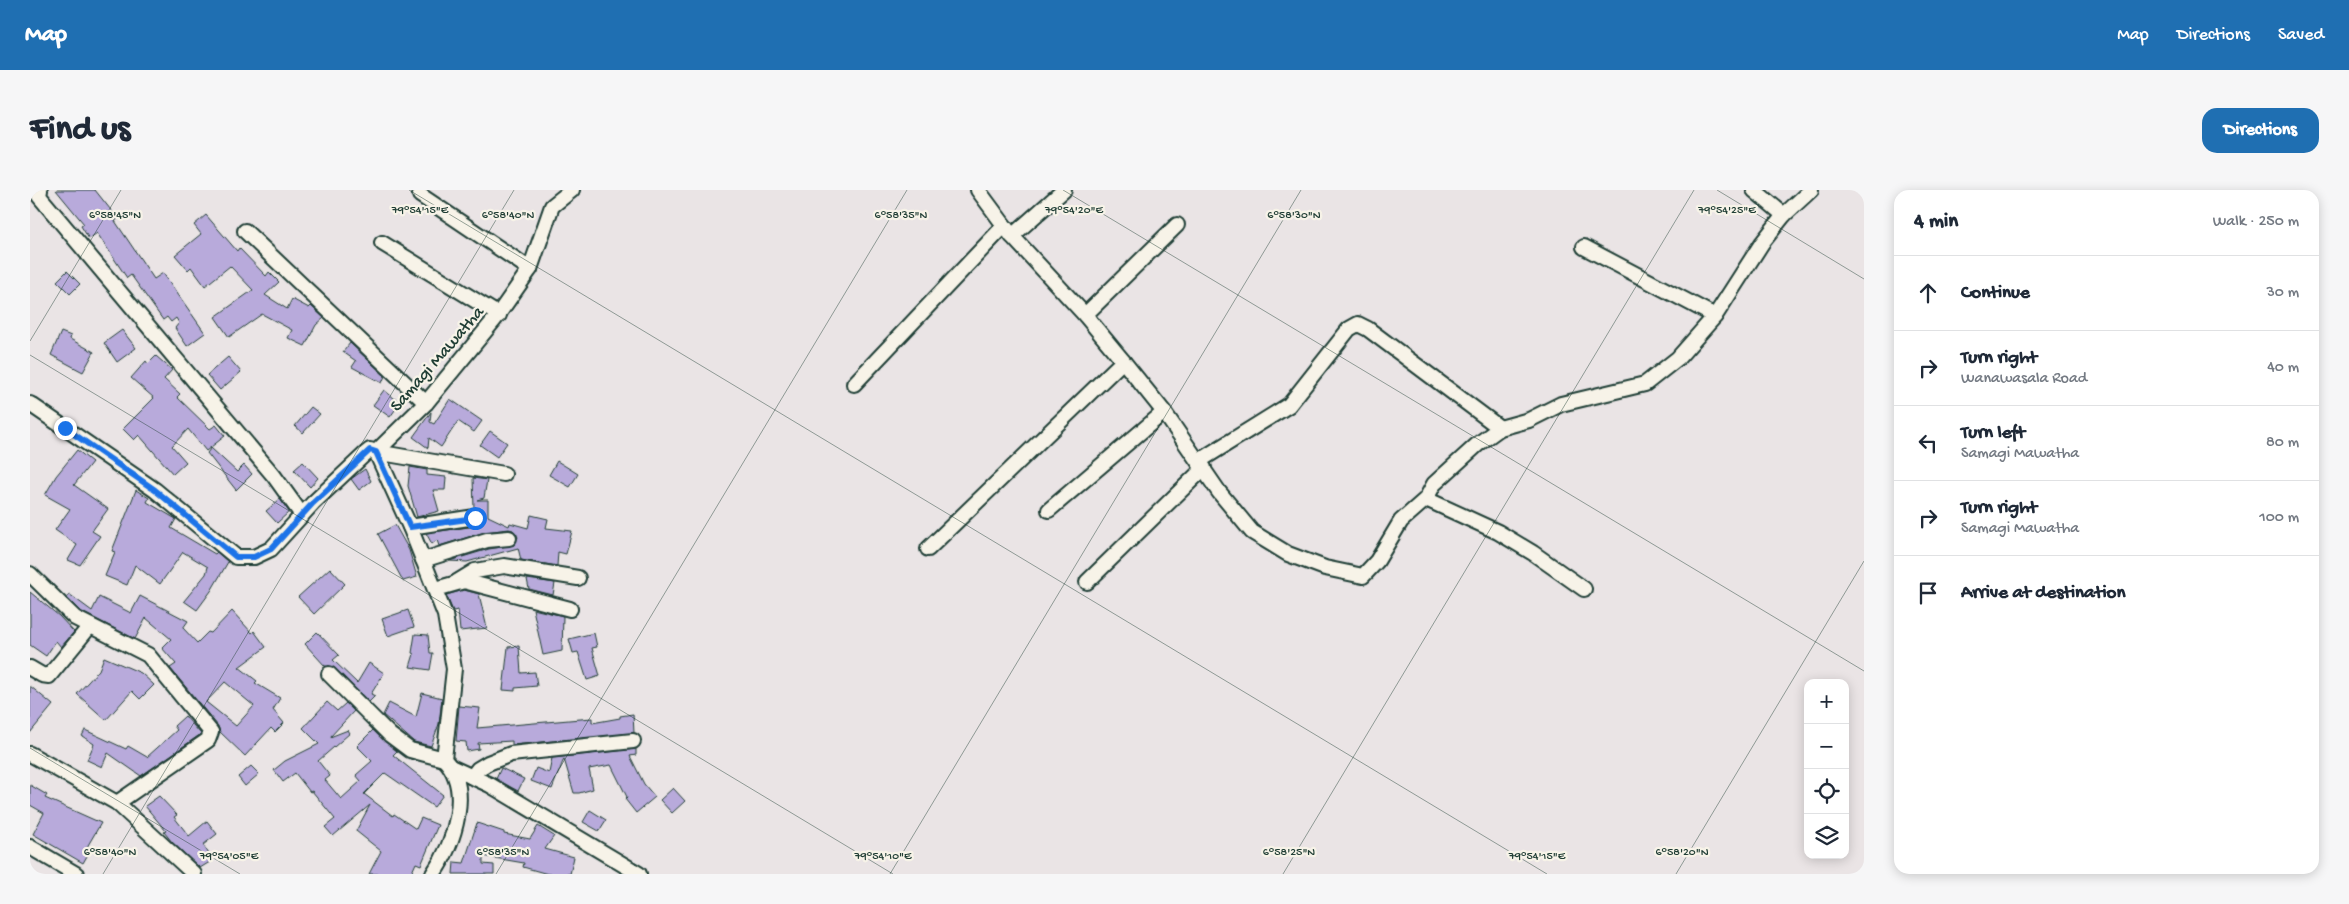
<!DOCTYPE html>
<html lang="en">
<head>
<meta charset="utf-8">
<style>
  :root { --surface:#fff; --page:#f6f6f7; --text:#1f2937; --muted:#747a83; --line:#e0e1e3; --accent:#1f6fb2 }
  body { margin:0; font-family:"Gochi Hand",sans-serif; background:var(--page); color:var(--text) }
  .controls { position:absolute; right:15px; bottom:15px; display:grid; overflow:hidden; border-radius:10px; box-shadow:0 2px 12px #0003 }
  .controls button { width:45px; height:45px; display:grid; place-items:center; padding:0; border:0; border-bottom:1px solid var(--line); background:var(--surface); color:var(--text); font:25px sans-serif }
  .stop { position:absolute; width:15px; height:15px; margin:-11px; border:4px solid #1a73e8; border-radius:50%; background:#fff }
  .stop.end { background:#1a73e8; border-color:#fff; box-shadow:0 1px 5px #0008 }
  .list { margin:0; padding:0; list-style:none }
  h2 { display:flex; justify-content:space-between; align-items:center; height:65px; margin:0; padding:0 20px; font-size:21px }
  h2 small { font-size:16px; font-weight:400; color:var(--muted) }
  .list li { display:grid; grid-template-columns:32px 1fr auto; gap:15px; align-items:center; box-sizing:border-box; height:75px; padding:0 20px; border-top:1px solid var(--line) }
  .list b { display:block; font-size:19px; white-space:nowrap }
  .list p { margin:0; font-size:16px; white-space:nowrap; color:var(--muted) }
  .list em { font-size:16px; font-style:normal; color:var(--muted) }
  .icon { flex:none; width:28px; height:28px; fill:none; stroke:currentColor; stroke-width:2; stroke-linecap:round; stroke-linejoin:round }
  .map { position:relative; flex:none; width:1834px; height:684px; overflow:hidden; border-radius:15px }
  header { display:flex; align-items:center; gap:30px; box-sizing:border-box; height:70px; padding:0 25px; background:var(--accent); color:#fff }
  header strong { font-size:24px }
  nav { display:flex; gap:28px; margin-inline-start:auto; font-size:18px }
  .intro { display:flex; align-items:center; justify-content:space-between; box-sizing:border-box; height:120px; padding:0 30px }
  h1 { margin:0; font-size:35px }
  .button { padding:12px 22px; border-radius:15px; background:var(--accent); color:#fff; font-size:18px; font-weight:700 }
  main { display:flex; gap:30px; padding:0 30px }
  aside { flex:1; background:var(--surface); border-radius:15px; box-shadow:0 2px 12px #0003 }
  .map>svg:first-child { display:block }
  .building { fill:#b8aadb; stroke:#1f3d34; fill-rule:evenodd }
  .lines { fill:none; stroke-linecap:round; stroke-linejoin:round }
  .minor-casing { stroke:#1f3d34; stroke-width:18 }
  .minor { stroke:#f7f3e8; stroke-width:14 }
  .route { stroke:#1a73e8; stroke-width:6 }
  .ticks { fill:none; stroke:#1f3d34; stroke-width:1; stroke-opacity:0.45 }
  .labels { text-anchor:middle; stroke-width:4.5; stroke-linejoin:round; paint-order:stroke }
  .street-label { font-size:18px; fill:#1f3d34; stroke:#f7f3e8 }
  .ticks-label { font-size:12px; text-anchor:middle; fill:#1f3d34; stroke:#f7f3e8; stroke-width:4.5; stroke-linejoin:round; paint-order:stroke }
</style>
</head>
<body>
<header>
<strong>Map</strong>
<nav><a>Map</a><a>Directions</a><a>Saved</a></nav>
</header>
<div class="intro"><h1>Find us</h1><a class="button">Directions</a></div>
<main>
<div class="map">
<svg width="1834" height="684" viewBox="0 0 1834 684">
  <rect width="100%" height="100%" fill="#eae4e5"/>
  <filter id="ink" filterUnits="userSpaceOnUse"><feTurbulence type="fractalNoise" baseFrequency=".02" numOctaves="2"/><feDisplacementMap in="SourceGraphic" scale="10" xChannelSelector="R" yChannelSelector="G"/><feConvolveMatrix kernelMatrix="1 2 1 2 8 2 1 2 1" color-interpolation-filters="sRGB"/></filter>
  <g filter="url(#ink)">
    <g class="building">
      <path d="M26,0H65L88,29L85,31L124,89L133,83L175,143L157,156L145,138L149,133L146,128L141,132L137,127L133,130L101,85L97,88L67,43L59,49L51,36L54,34Z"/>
      <path d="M176,25L207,61L209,58L236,86L239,82L249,92L235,105L257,119L262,109L279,118L281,116L294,128L286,135L275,156L258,148L262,140L232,124L199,147L185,127L223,100L200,76L175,96L161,77L158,80L145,65L171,44L164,35Z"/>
      <path d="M37,81L50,94L40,104L27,91Z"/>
      <path d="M92,140L106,158L87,172L74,153Z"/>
      <path d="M31,142L41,146L40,149L64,162L53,182L21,165Z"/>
      <path d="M320,153L355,186L352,193L322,177L326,171L313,162Z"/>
      <path d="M126,166L142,180L134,189L150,204L147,207L180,239L186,235L195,246L176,261L158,239L142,256L156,272L143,284L109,245L104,250L93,239L124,208L101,188L116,171L118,174Z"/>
      <path d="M198,167L211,182L190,200L177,185Z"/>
      <path d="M354,200L370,213L360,227L343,215Z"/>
      <path d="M420,209L452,231L444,242L428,231L411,257L399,248L398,258L383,247L401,222L400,232L404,234Z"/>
      <path d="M281,217L290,224L273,243L265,236Z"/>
      <path d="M460,241L477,253L467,267L450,255Z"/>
      <path d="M181,258L207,282L214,275L222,284L206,300L177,263Z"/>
      <path d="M47,260L62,272L44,295L78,319L62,341L70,346L50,375L38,370L47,355L25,340L40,319L15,305L26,286Z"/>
      <path d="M527,271L548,284L540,297L519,285Z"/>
      <path d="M273,272L288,288L280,297L264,280Z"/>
      <path d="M380,277L397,280V285L416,287L415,300H403L409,321L387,327L378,296Z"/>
      <path d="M335,279L341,291L329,300L321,289Z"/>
      <path d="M443,288L457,290L454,308L447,310H458V326L479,336L480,333L498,338L501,325L518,329L516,338L542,341L536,364L528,362L527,376L491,370L488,358L437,372L419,371L459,359L484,355L488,347L483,340L479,339L455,342L409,356L407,350L402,354L396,343L446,336L453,331L452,322L444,318Z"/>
      <path d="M106,300L119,308L117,312L146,329L141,338L185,364L187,362L198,372L181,401L167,420L154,411L176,384L178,377L153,362L130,394L105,375L97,395L75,386L85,362L82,361Z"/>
      <path d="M250,309L259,322L247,333L236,321Z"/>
      <path d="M365,335L379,360L387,387L373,391L348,344Z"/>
      <path d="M300,378L315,394L284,424L268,407Z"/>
      <path d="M497,389L525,393L523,405L499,399Z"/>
      <path d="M434,400L449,404L457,438L430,441L428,420L423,421L416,405Z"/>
      <path d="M0,402L29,426L44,442L31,457L26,451L16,466L0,455Z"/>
      <path d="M39,404L62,421L69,407L101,423L110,406L158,431L153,438L167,453L178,442L181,443L202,421L222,443L224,441L236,457L209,477L227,491L225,493L250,508L243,520L254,533L245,542L241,538L215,566L190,542L188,536L140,478L146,474L132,458L141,449L116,428L105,449L50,421L37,408ZM195,492L224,516L206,536L176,512Z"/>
      <path d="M503,419L533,426L532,461L513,465Z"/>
      <path d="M378,420L384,437L358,446L352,429Z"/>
      <path d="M287,442L309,465L303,470L327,493L339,473L354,483L341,504L345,506L339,512L305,478L295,476L275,454Z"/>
      <path d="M564,443L567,457L562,458L570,486L557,490L548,462L543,463L539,449Z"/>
      <path d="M385,444L398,445L400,463H403L400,480L380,477L384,464L382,463Z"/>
      <path d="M489,456L491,483L505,482L507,496L485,498V501L473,500L478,457Z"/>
      <path d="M74,467L111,483L124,495L110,509L102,501L76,530L47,504L69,480Z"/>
      <path d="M0,496L23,515L0,543Z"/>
      <path d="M392,503L412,508L409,534L401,556L384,552L353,525L359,513L386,527Z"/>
      <path d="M297,512L307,521L316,513L324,521L300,547L318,540L320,543L288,571L300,586L295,590L311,609L331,591L326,585L342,571L327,556L343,540L367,561L363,565L413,605L404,617L355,583L334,604L363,626L364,624L386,639L391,628L408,635L391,675L386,673L381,684H339L351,661L326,641L340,615L303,646L295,637L305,629L282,601L280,602L265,583L253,592L244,580L255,571L289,554L273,538Z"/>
      <path d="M429,516L450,518L447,538L562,528V533L590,528V526L603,524L604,543L482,555V551L448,553L449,559L437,561L436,552L426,551Z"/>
      <path d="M155,526L171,544L111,586L78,563L72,577L57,570L64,554L52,546L55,540L96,559L98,556L117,567L147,540L144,536Z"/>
      <path d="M606,559V565L600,566L614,594L625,607L606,623L595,609L597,607L581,575L559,579L563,599L549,603H544L534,569L522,599L501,591L506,578L519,583L522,568Z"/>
      <path d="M221,576L229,584L215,596L208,587Z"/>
      <path d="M471,578L494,589L488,601L466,589Z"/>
      <path d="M0,595L17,605L15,608L71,633L57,657L61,659L53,673L3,644L14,623L0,615Z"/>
      <path d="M643,598L655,611L642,623L630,610Z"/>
      <path d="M129,606L147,625L144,627L159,646L177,631L187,644L173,655L183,670L170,678L142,652L134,642L136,641L115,616Z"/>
      <path d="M560,620L576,630L569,641L553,632Z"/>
      <path d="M447,633L474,642V644L500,649L508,636L524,646L515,659L544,667L540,684H518L493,677L494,673L453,666V674L464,675V684H423L424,672L434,673Z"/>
    </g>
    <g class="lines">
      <defs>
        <g id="minor">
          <path d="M10,0L9,6L244,286L272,325"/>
          <path d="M948,0L982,46L1055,125L1093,171L1134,222L1189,302L1222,342L1258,364L1295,378L1333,386L1347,371L1371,331L1396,309L1404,294L1448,254L1470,238L1499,230L1531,214L1615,194L1648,168L1685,126L1732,53L1754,25L1781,0"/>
          <path d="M1724,0L1754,25"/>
          <path d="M390,5L500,79"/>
          <path d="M215,41L396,213"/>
          <path d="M982,46L1034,0"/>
          <path d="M352,53L469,125"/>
          <path d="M1554,57L1685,126"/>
          <path d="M1055,125L1147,35"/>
          <path d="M824,194L974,36"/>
          <path d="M0,214L125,300L206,367H224L241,359L283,313L335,264L340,260L346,262L396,213L465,129L500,79L522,16L542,0"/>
          <path d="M346,262L380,337L415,425L424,479L414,569C443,599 424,654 403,684"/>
          <path d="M346,262L474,284"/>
          <path d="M1169,271L1259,215L1319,139L1328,134L1338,139L1470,238"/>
          <path d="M1396,309L1468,342L1503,363L1554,399"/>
          <path d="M1019,320L1134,222"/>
          <path d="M380,337L445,327"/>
          <path d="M898,359L1093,171"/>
          <path d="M393,370L457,350L479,348"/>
          <path d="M0,384L45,428L118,465L181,542L178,550L87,613"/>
          <path d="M427,392L445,381L474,376L548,388"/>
          <path d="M1057,392L1174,278"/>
          <path d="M406,399L434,391L540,419"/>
          <path d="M0,478L12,485L19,486L60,436"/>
          <path d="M299,484L360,545L380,560L414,569"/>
          <path d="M0,564L87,613L164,684"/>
          <path d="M423,578L460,595L609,684"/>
          <path d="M442,587L448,579L458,573L481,564L603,551"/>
          <path d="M0,657L46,684"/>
        </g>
      </defs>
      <use href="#minor" class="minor-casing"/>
      <use href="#minor" class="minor"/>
    </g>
  </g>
  <g class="lines" filter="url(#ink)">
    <path class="route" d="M35,238L125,300L206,367H224L241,359L283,313L340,260L346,262L380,337L445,328"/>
  </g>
  <path class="ticks" d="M379,0L1517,684M1033,0L1834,481M1687,0L1834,89M0,151L91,0M0,165L863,684M0,558L210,684M73,684L484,0M466,684L877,0M860,684L1271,0M1253,684L1664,0M1646,684L1834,371"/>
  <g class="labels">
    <g class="street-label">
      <text transform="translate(406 168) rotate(-49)" y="6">Samagi Mawatha</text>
    </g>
  </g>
  <g class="ticks-label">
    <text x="1044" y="23">79°54'20"E</text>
    <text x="390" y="23">79°54'15"E</text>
    <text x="1697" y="23">79°54'25"E</text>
    <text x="85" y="28">6°58'45"N</text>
    <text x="478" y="28">6°58'40"N</text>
    <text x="871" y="28">6°58'35"N</text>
    <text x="1264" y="28">6°58'30"N</text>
    <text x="80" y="665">6°58'40"N</text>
    <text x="473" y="665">6°58'35"N</text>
    <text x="1259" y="665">6°58'25"N</text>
    <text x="1652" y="665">6°58'20"N</text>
    <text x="199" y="669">79°54'05"E</text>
    <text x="853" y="669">79°54'10"E</text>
    <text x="1507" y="669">79°54'15"E</text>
  </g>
</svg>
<div class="controls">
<button>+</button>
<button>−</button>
<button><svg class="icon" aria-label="locate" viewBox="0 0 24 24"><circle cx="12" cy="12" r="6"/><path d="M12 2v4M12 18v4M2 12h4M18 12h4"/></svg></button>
<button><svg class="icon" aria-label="layers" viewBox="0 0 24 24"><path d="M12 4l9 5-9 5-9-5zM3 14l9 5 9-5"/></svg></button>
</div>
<div class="stop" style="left:445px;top:328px"></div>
<div class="stop end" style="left:35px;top:238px"></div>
</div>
<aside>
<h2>4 min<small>Walk · 250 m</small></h2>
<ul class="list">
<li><svg class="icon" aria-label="ahead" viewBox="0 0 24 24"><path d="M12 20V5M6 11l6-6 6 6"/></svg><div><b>Continue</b></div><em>30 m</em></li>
<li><svg class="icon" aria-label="right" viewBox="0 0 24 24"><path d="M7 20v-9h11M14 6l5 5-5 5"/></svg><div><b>Turn right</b><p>Wanawasala Road</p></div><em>40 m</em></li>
<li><svg class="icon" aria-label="left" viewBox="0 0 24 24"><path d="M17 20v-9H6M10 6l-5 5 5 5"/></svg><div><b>Turn left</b><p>Samagi Mawatha</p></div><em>80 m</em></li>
<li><svg class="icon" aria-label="right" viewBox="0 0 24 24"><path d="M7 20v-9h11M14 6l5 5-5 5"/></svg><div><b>Turn right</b><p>Samagi Mawatha</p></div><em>100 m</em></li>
<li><svg class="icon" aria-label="arrive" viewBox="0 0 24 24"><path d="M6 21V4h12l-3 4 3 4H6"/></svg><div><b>Arrive at destination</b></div></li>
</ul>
</aside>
</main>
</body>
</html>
